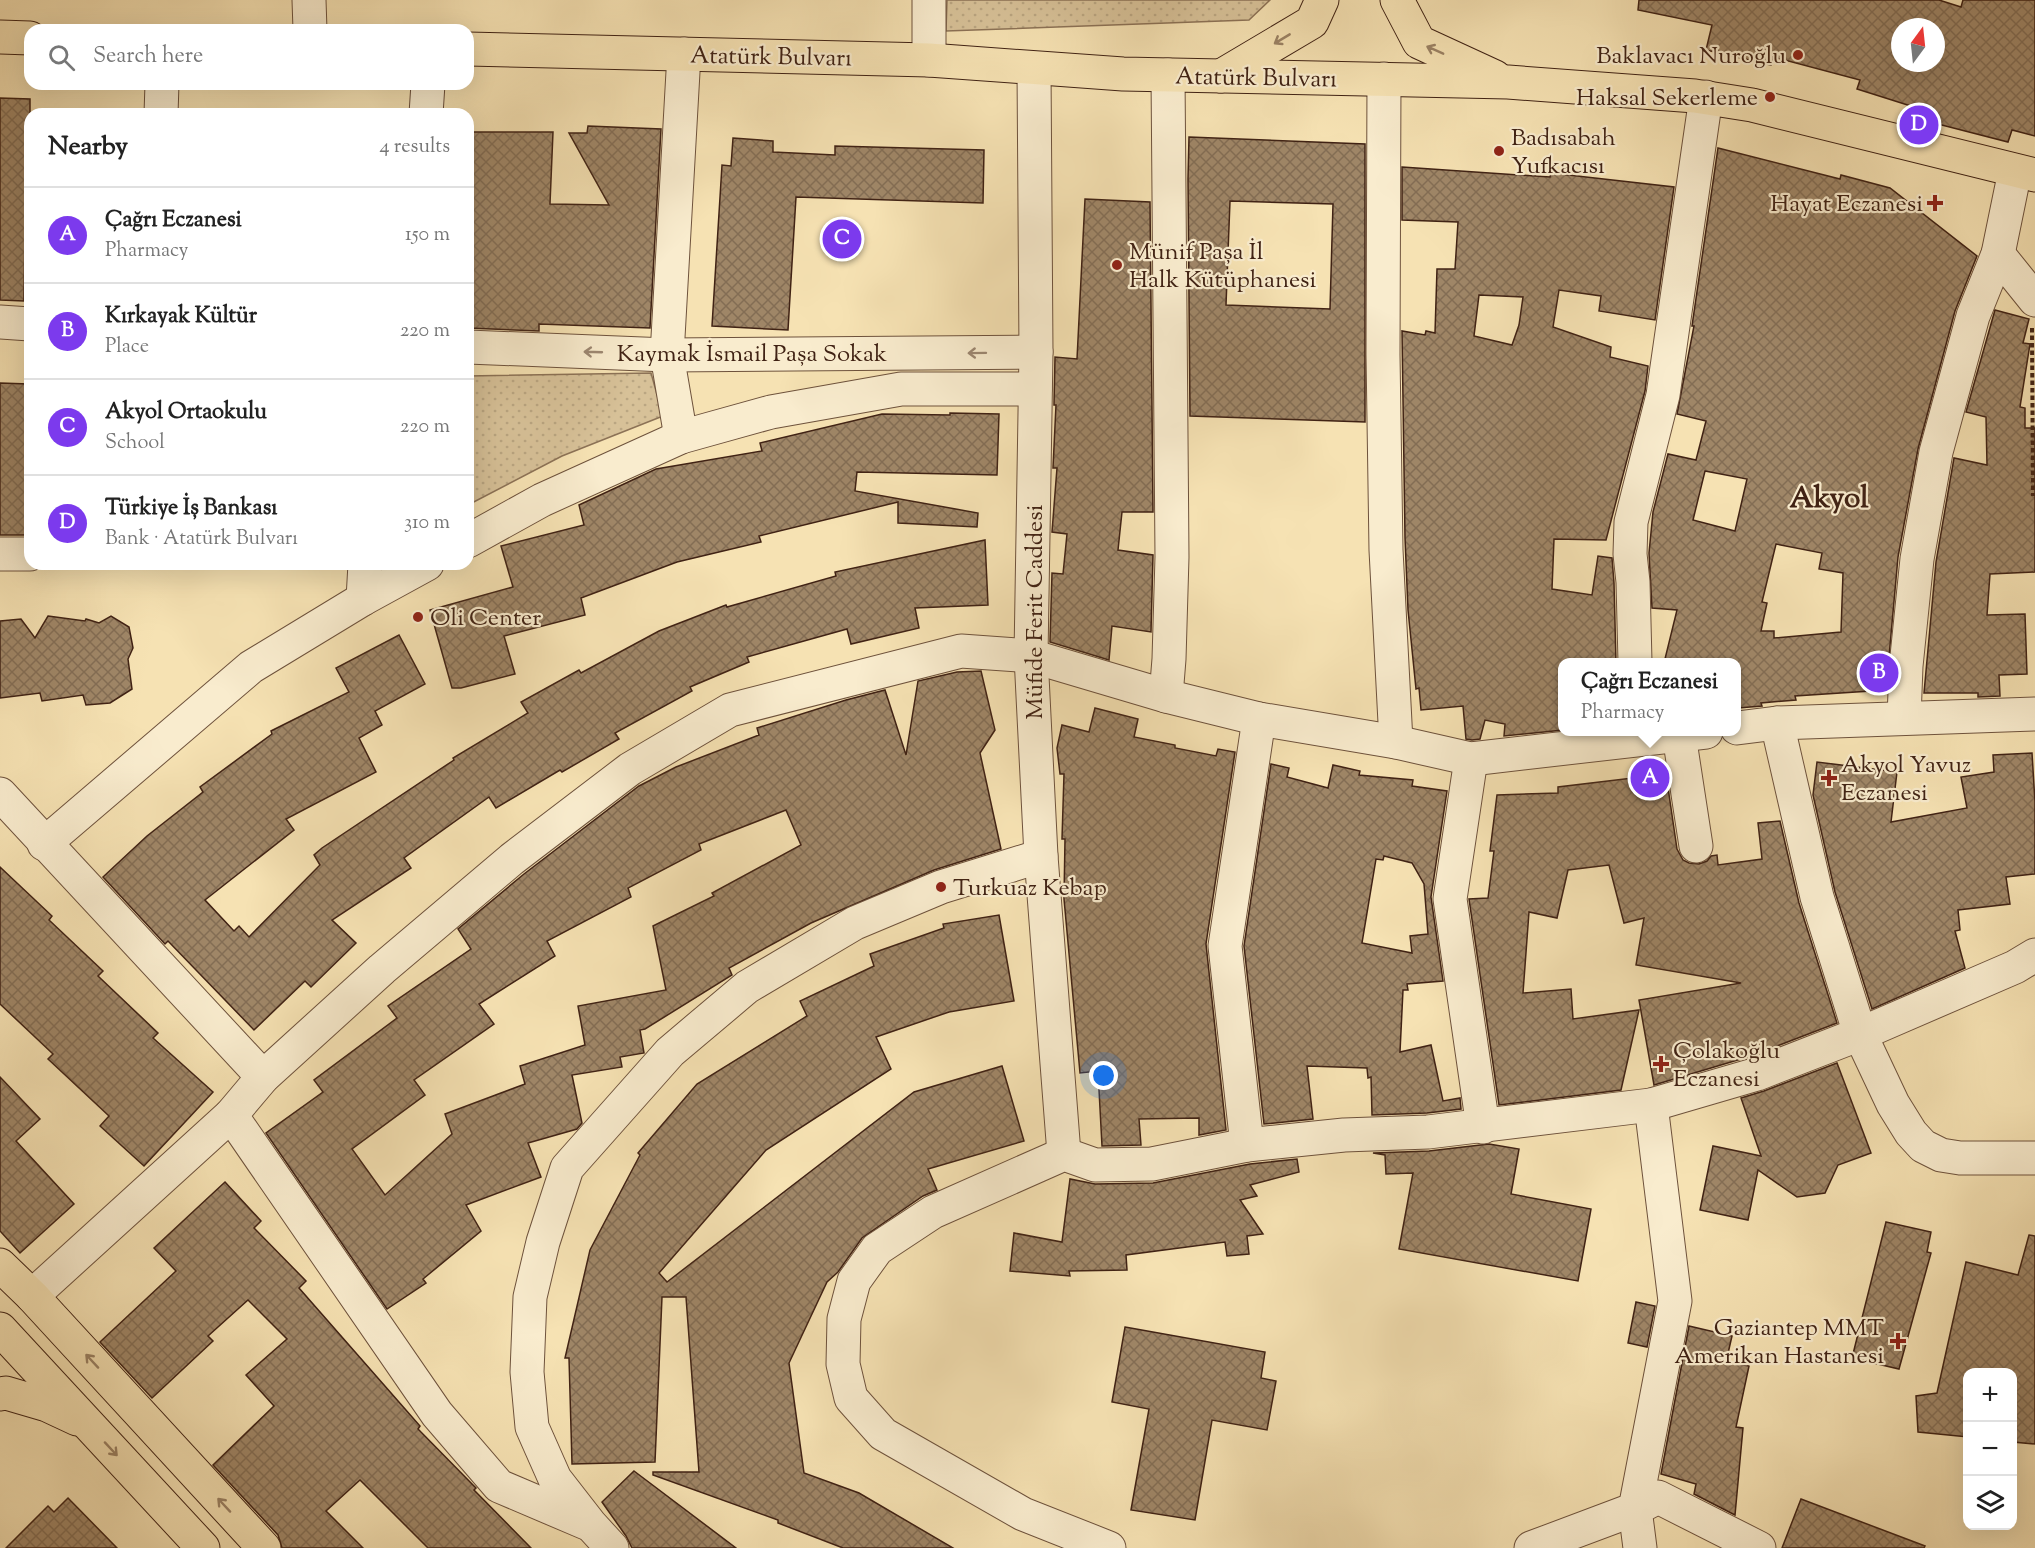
<!DOCTYPE html>
<html lang="en">
<head>
<meta charset="utf-8">
<style>
  :root { --surface:#fff; --page:#f6f6f6; --text:#222; --muted:#767676; --line:#e0e0e0; --accent:#7c3aed }
  body { margin:0; font-family:"Sorts Mill Goudy",serif; background:var(--page); color:var(--text) }
  .controls { position:absolute; right:18px; bottom:18px; display:grid; overflow:hidden; border-radius:12px; box-shadow:0 6px 24px #0002 }
  .controls button { width:54px; height:54px; display:grid; place-items:center; padding:0; border:0; border-bottom:2px solid var(--line); background:var(--surface); color:var(--text); font:30px sans-serif }
  .compass { position:absolute; left:1891px; top:18px; width:54px; height:54px; border-radius:50%; background:var(--surface); box-shadow:0 6px 24px #0002; rotate:15deg }
  .you { position:absolute; left:1104px; top:1076px; width:21px; height:21px; margin:-15px; border:4px solid #fff; border-radius:50%; background:#1a73e8; box-shadow:0 0 0 9px #1a73e833 }
  .badge { display:grid; place-items:center; width:39px; height:39px; border-radius:50%; background:var(--accent); color:#fff; font-size:20px; font-weight:700 }
  .pin { position:absolute; translate:-50% -50%; border:3px solid #fff; box-shadow:0 2px 6px #0006 }
  .popup { position:absolute; left:1558px; top:658px; width:183px; height:78px; box-sizing:border-box; display:grid; place-content:center; border-radius:12px; background:var(--surface); filter:drop-shadow(0 2px 4px #0005); font-size:20px; white-space:nowrap; color:var(--muted) }
  .popup b { font-size:22px; color:var(--text) }
  .popup::after { content:''; position:absolute; left:50%; top:100%; margin-left:-12px; border:12px solid transparent; border-top-color:var(--surface) }
  .list { margin:0; padding:0; list-style:none }
  h2 { display:flex; justify-content:space-between; align-items:center; height:78px; margin:0; padding:0 24px; font-size:26px }
  h2 small { font-size:20px; font-weight:400; color:var(--muted) }
  .list li { display:grid; grid-template-columns:39px 1fr auto; gap:18px; align-items:center; box-sizing:border-box; height:96px; padding:0 24px; border-top:2px solid var(--line) }
  .list b { display:block; font-size:22px; white-space:nowrap }
  .list p { margin:0; font-size:20px; white-space:nowrap; color:var(--muted) }
  .list em { font-size:20px; font-style:normal; color:var(--muted) }
  .icon { flex:none; width:33px; height:33px; fill:none; stroke:currentColor; stroke-width:2; stroke-linecap:round; stroke-linejoin:round }
  .map { position:relative; flex:none; width:2035px; height:1548px; overflow:hidden }
  .search { position:absolute; background:var(--surface); box-shadow:0 6px 24px #0002; left:24px; top:24px; width:450px; height:66px; display:flex; align-items:center; gap:15px; box-sizing:border-box; padding:0 21px; border-radius:18px; color:var(--muted); font-size:22px }
  .panel { position:absolute; background:var(--surface); box-shadow:0 6px 24px #0002; left:24px; top:108px; width:450px; height:462px; border-radius:18px }
  .map>svg:first-child { display:block }
  .park { fill:url(#park-dots); stroke:#8c7256; stroke-width:1.5 }
  .building { fill:url(#building-cross-hatch); stroke:#402214; stroke-width:1.5; fill-rule:evenodd }
  .lines { fill:none; stroke-linecap:round; stroke-linejoin:round }
  .minor-casing { stroke:#6e523c; stroke-width:35 }
  .major-casing { stroke:#402214; stroke-width:35 }
  .path { stroke:#402214; stroke-width:4; stroke-dasharray:4.5 3; stroke-linecap:butt }
  .minor { stroke:#f9ecce; stroke-width:33 }
  .major { stroke:#f6e2b3; stroke-width:33 }
  .oneway { stroke:#9b8264 }
  .oneway2 { stroke:#9c8771 }
  .poi-dot { fill:#8f2418; stroke:#f9ecce; stroke-width:2 }
  .labels { text-anchor:middle; stroke-width:4.5; stroke-linejoin:round; paint-order:stroke }
  .poi-label { font-size:24px; fill:#402214; stroke:#f9ecce; text-anchor:start }
  .street-label { font-size:24px; fill:#402214; stroke:#f9ecce }
  .district-label { font-size:30px; font-weight:bold; fill:#402214; stroke:#f9ecce }
</style>
</head>
<body>
<div class="map">
<svg width="2035" height="1548" viewBox="0 0 2035 1548">
  <defs>
    <pattern id="park-dots" width="8" height="8" patternUnits="userSpaceOnUse" patternTransform="scale(1.5)"><rect width="8" height="8" fill="#d7c198"/><path d="M2 2h.1M6 6h.1" fill="none" stroke="#baa682" stroke-width="1.8" stroke-linecap="round"/></pattern>
    <pattern id="building-cross-hatch" width="8" height="8" patternUnits="userSpaceOnUse" patternTransform="scale(1.5)"><rect width="8" height="8" fill="#9f8667"/><path d="M0 0l8 8M0 8l8-8" fill="none" stroke="#836d54"/></pattern>
  </defs>
  <rect width="100%" height="100%" fill="#f6e2b3"/>
  <filter id="stains"><feTurbulence type="fractalNoise" baseFrequency=".00333" numOctaves="4"/><feColorMatrix values="0 0 0 0 .2 0 0 0 0 .09 0 0 0 0 .02 0 0 0 .5 -.17"/></filter>
  <radialGradient id="worn" r=".72"><stop offset=".6" stop-color="#630" stop-opacity="0"/><stop offset="1" stop-color="#630" stop-opacity=".3"/></radialGradient>
  <g class="park">
    <path d="M947,0H1270L1249,20L946,31Z"/>
    <path d="M651,373L663,416L562,456L468,505V376Z"/>
  </g>
  <g class="building">
    <path d="M1639,0H1939L1961,7L1963,0H2035V136L2012,130L2008,142L1930,122L1933,113L1857,89L1860,80L1773,57L1771,65L1706,50L1712,25L1638,10ZM1900,27H1936V63H1900Z"/>
    <path d="M0,98L30,99V162H26L24,301L0,300Z"/>
    <path d="M588,126L661,129L650,328L539,324V331L468,328V132H553L550,204L609,205L569,133H587Z"/>
    <path d="M1189,137L1365,144V422L1190,416L1188,179ZM1230,201L1333,204L1330,309L1226,305Z"/>
    <path d="M733,138L773,141V152L835,155V146L984,150L983,203L796,197L788,330L712,326L722,165L731,166Z"/>
    <path d="M1718,148L1840,179L1841,175L1890,188L1977,256L1955,311L1918,449L1898,557L1886,690L1795,696L1796,700L1761,703L1762,706L1738,708L1737,663H1664L1677,610L1652,608L1649,553L1653,512L1668,454L1696,460L1706,421L1677,414L1694,326H1692ZM1705,471L1747,479L1735,531L1693,520ZM1776,544L1822,553L1819,569L1843,573L1841,632L1774,638V631H1761L1767,603L1762,602Z"/>
    <path d="M1402,167L1550,177L1551,173L1674,187L1655,320L1599,311L1601,296L1559,290L1553,327L1611,347L1610,357L1648,366L1645,391L1606,540L1554,539L1552,589L1592,595L1598,556L1612,558L1614,583L1616,663H1563V730L1504,736L1505,724L1485,720L1480,739L1472,740L1466,739L1463,706L1421,710L1419,688L1416,689L1408,610L1405,538L1402,331L1425,335L1426,331L1435,333L1437,269H1455L1458,222L1402,220ZM1479,295L1523,297L1519,325L1512,345L1474,336Z"/>
    <path d="M1085,199L1150,202L1153,512H1122L1118,550L1153,555L1151,632L1112,626L1109,660L1050,642L1052,573L1063,574L1067,534L1052,532L1057,468H1053L1056,405H1054L1055,357L1077,359Z"/>
    <path d="M1995,310L2029,319L2023,343L2030,344L2020,407L2025,408V428H2035V572L1990,574L1987,615L2025,614L2027,674L1999,675L2000,696L1978,697V693H1924L1936,562L1954,458L1987,465L1986,417L1966,412Z"/>
    <path d="M0,383L28,384L27,535H0Z"/>
    <path d="M950,413L999,414L997,475L857,472L855,491L978,513L977,527L898,523V502L759,536L761,542L677,562L581,598L585,615L504,636L515,674L461,688H452L430,610L513,587L501,546L584,525L579,505L656,469L762,451L760,443L882,414L950,415Z"/>
    <path d="M985,540L988,605L915,608L919,628L851,644L847,629L747,657L749,662L690,687L692,691L615,733L619,739L562,772L560,770L496,808L489,797L404,858L411,868L332,920L356,943L311,987L305,981L254,1030L168,941L165,944L103,877L147,836L203,792L200,787L272,734L271,731L349,692L336,668L399,635L425,684L375,711L382,725L359,738L376,772L286,819L294,830L205,900L234,931L239,926L249,937L320,865L314,855L322,848L454,760L453,758L528,713L521,702L579,670L581,673L659,631L726,605L727,607L836,576L835,572Z"/>
    <path d="M48,616L85,621L86,619L99,623L111,616L129,627L133,648L128,659L132,689L110,703L86,705L83,695L42,701L40,693L0,698V621L21,619L35,638Z"/>
    <path d="M981,671L995,730L980,753L1001,849L934,870L811,923L729,968L732,975L645,1029L640,1030L644,1053L620,1057L622,1067L572,1075L582,1123L577,1129L528,1143L541,1177L466,1205L481,1231L423,1279L426,1283L387,1309L266,1133L323,1092L314,1080L397,1018L388,1006L471,949L458,929L524,874L639,786L676,767L759,735L757,728L846,700L885,690L906,755L918,681L957,672ZM786,810L801,845L712,893L714,896L653,926L666,990L578,1006L585,1045L520,1066L525,1084L445,1114L452,1134L385,1195L352,1149L425,1095L414,1080L494,1024L479,1004L555,956L547,941L631,897L628,888L701,850L699,844Z"/>
    <path d="M1095,708L1138,719L1134,737L1175,745V748L1216,756L1218,749L1235,752L1206,944L1226,1130L1199,1135V1118L1139,1119L1141,1145L1102,1146L1098,1071L1080,1073L1064,899L1065,839H1062L1064,774H1060L1057,748L1062,725L1089,732Z"/>
    <path d="M2032,753L2035,802V874L2006,877L2010,904L1958,910L1960,930L1955,931L1965,968L1872,1009L1835,892L1813,795L1817,762L1897,772L1891,822L1967,808L1961,777L1994,772L1993,755Z"/>
    <path d="M1271,764L1289,768L1287,777L1328,788L1333,765L1360,771L1359,775L1413,780L1412,786L1447,791L1431,897L1443,981L1407,984L1408,990H1403L1400,1052L1431,1045L1443,1101L1460,1098L1461,1109L1427,1113L1372,1115L1371,1077L1368,1078L1367,1068L1307,1066L1313,1119L1264,1124L1244,946ZM1384,856L1412,863L1424,884L1428,934L1410,936L1412,953L1362,943L1376,859L1383,860Z"/>
    <path d="M1666,774L1677,849L1683,860L1689,863L1699,864L1707,861L1711,856L1717,855L1718,865L1762,859L1758,823L1780,821L1799,903L1837,1023L1751,1056L1654,1085L1639,1000L1741,983L1636,965L1644,918L1624,923L1609,865L1568,870L1557,918L1529,912L1523,993L1571,989L1573,1019L1639,1010L1621,1090L1499,1105L1469,899L1488,898L1494,851H1490L1497,795L1558,793V787Z"/>
    <path d="M0,867L52,916L49,920L103,971L98,976L158,1033L153,1038L213,1092L144,1166L100,1126L109,1116L48,1059L53,1054L0,1004Z"/>
    <path d="M999,915L1014,1001L949,1012L876,1037L891,1069L766,1150L659,1273L667,1282L914,1092L1002,1066L1024,1141L928,1169L937,1190L923,1196L862,1238L838,1272L827,1282L789,1363L804,1473L859,1493L953,1548H843L778,1523V1520L653,1475V1472H699L686,1297H662L655,1462L572,1464L569,1358H565L590,1250L640,1155L638,1153L697,1084L807,1016L800,1001L874,966L870,954L944,928L943,924Z"/>
    <path d="M1837,1063L1871,1153L1838,1165L1825,1193L1797,1197L1758,1170L1748,1220L1700,1210L1713,1146L1761,1156L1741,1098L1764,1091Z"/>
    <path d="M0,1077L40,1119L16,1141L74,1204L20,1253L0,1231Z"/>
    <path d="M1489,1144L1519,1149L1511,1194L1591,1209L1578,1281L1399,1249L1413,1173L1386,1174L1385,1155L1373,1153L1429,1151Z"/>
    <path d="M1297,1159L1299,1172L1250,1185L1257,1196L1240,1200L1263,1234L1247,1236L1249,1254L1227,1256L1225,1242L1126,1255L1127,1270L1069,1271L1070,1276L1010,1271L1014,1233L1062,1242L1070,1179L1095,1184L1153,1183L1250,1164Z"/>
    <path d="M225,1182L261,1221L254,1228L306,1281L299,1288L420,1426L418,1429L473,1485L476,1488L474,1490L531,1548H428L360,1480L326,1511L363,1548H282L278,1535L213,1465L274,1406L246,1375L287,1339L248,1300L208,1336L213,1341L152,1398L100,1342L176,1271L154,1248Z"/>
    <path d="M1886,1222L1931,1232L1927,1252L1931,1253L1899,1369L1852,1358Z"/>
    <path d="M2029,1235L2035,1236V1444L2013,1442V1372H1968V1437L1918,1432L1916,1396L1937,1393L1966,1262L2018,1275Z"/>
    <path d="M1636,1302L1655,1306L1647,1347L1628,1343Z"/>
    <path d="M1689,1326L1732,1336L1726,1362L1749,1366L1736,1427L1743,1428L1735,1515L1694,1494L1696,1484L1661,1474Z"/>
    <path d="M1125,1327L1265,1352L1261,1378L1276,1381L1267,1430L1212,1420L1195,1520L1131,1510L1149,1409L1112,1402Z"/>
    <path d="M634,1471L736,1548H632L626,1536L602,1502Z"/>
    <path d="M68,1498L117,1548H6L48,1506L54,1512Z"/>
    <path d="M1801,1499L1925,1546L1924,1548H1782Z"/>
  </g>
  <g class="lines">
    <defs>
      <g id="minor">
        <path d="M309,0L310,30"/>
        <path d="M929,60V0"/>
        <path d="M1034,69L1036,352L1031,656L1041,856L1064,1154"/>
        <path d="M1384,79L1383,355L1386,550L1396,742"/>
        <path d="M161,114L162,84"/>
        <path d="M426,114L428,84"/>
        <path d="M1998,254L2035,300"/>
        <path d="M0,322L30,324"/>
        <path d="M468,347L667,355L1036,352"/>
        <path d="M681,437L667,355L684,54"/>
        <path d="M468,541L542,500L681,437L771,412L901,389H1035"/>
        <path d="M0,554H30"/>
        <path d="M363,599L365,564"/>
        <path d="M1635,662L1633,582L1630,554L1631,522L1663,395L1706,97"/>
        <path d="M1166,696L1169,659L1172,557L1168,75"/>
        <path d="M1904,718L1906,666L1917,559L1936,452L1973,316L1998,254L2015,171"/>
        <path d="M1777,723L1817,897L1860,1034L1893,1104L1911,1133L1923,1146L1941,1155L1960,1158H2035"/>
        <path d="M1737,728L1777,723L2035,714"/>
        <path d="M1679,735L1696,846"/>
        <path d="M1471,759L1450,899L1483,1127"/>
        <path d="M0,794L263,1077"/>
        <path d="M44,844L251,667L363,599L427,564"/>
        <path d="M231,1115L437,1414L499,1486L586,1523"/>
        <path d="M1247,1145L1225,946L1259,719"/>
        <path d="M32,1296L231,1115L263,1077L382,969L512,859L630,769L730,710L961,651L1031,656L1166,696L1259,719L1396,742L1471,759L1706,732"/>
        <path d="M612,1548L590,1524L555,1479L532,1427L527,1372L530,1297L543,1242L567,1168L670,1052L747,987L855,923L941,887L1041,856"/>
        <path d="M1109,1548L1023,1514L883,1434L851,1398L843,1364L844,1319L854,1281L877,1249L933,1212L1064,1154L1095,1165L1152,1164L1247,1145L1344,1135L1428,1132L1651,1105L1757,1074L1860,1034L2015,967L2035,955"/>
        <path d="M1531,1548L1635,1509L1675,1301L1651,1105"/>
        <path d="M1640,1548L1635,1509L1658,1497L1759,1548"/>
      </g>
      <g id="major">
        <path d="M1397,0L1419,42L1495,77"/>
        <path d="M0,37L30,38"/>
        <path d="M468,49L929,60L1123,74L1508,82L1695,96L1752,105L2035,175"/>
        <path d="M1221,76L1312,22L1322,0"/>
        <path d="M0,1265L32,1296L264,1548"/>
        <path d="M0,1329L203,1548"/>
        <path d="M0,1394L6,1393L47,1405L77,1419"/>
      </g>
    </defs>
    <use href="#minor" class="minor-casing"/>
    <use href="#major" class="major-casing"/>
    <path class="path" d="M2032,328L2033,496"/>
    <use href="#minor" class="minor"/>
    <use href="#major" class="major"/>
  </g>
  <defs><path id="oneway-shaft" d="M-6 0H5M1.5-3L5.5 0L1.5 3" fill="none" stroke-width="1.6" stroke-linecap="round" stroke-linejoin="round" transform="scale(1.5)"/></defs>
  <g class="oneway">
    <use href="#oneway-shaft" transform="translate(1282 39) rotate(149)"/>
    <use href="#oneway-shaft" transform="translate(1435 50) rotate(-156)"/>
    <use href="#oneway-shaft" transform="translate(92 1361) rotate(-133)"/>
    <use href="#oneway-shaft" transform="translate(111 1449) rotate(47)"/>
    <use href="#oneway-shaft" transform="translate(224 1505) rotate(-133)"/>
  </g>
  <g class="oneway2">
    <use href="#oneway-shaft" transform="translate(593 352) rotate(-178)"/>
    <use href="#oneway-shaft" transform="translate(977 353) rotate(179)"/>
  </g>
  <g class="poi-dot">
    <circle cx="1798" cy="55" r="6"/>
    <circle cx="1770" cy="97" r="6"/>
    <circle cx="1499" cy="151" r="6"/>
    <path d="M1932 194h6v6h6v6h-6v6h-6v-6h-6v-6h6z"/>
    <circle cx="1117" cy="265" r="6"/>
    <circle cx="418" cy="617" r="6"/>
    <path d="M1826 769h6v6h6v6h-6v6h-6v-6h-6v-6h6z"/>
    <circle cx="941" cy="887" r="6"/>
    <path d="M1658 1055h6v6h6v6h-6v6h-6v-6h-6v-6h6z"/>
    <path d="M1895 1332h6v6h6v6h-6v6h-6v-6h-6v-6h6z"/>
  </g>
  <g class="labels">
    <g class="poi-label">
      <text x="1786" y="63" text-anchor="end">Baklavacı Nuroğlu</text>
      <text x="1758" y="105" text-anchor="end">Haksal Sekerleme</text>
      <text x="1511" y="145">Badısabah<tspan x="1511" dy="28">Yufkacısı</tspan></text>
      <text x="1923" y="211" text-anchor="end">Hayat Eczanesi</text>
      <text x="1129" y="259">Münif Paşa İl<tspan x="1129" dy="28">Halk Kütüphanesi</tspan></text>
      <text x="430" y="625">Oli Center</text>
      <text x="1841" y="772">Akyol Yavuz<tspan x="1841" dy="28">Eczanesi</tspan></text>
      <text x="953" y="895">Turkuaz Kebap</text>
      <text x="1673" y="1058">Çolakoğlu<tspan x="1673" dy="28">Eczanesi</tspan></text>
      <text x="1884" y="1335" text-anchor="end">Gaziantep MMT<tspan x="1884" dy="28">Amerikan Hastanesi</tspan></text>
    </g>
    <g class="street-label">
      <text transform="translate(771 56) rotate(1)" y="8">Atatürk Bulvarı</text>
      <text transform="translate(1256 77) rotate(1)" y="8">Atatürk Bulvarı</text>
      <text x="752" y="361">Kaymak İsmail Paşa Sokak</text>
      <text transform="translate(1034 612) rotate(-90)" y="8">Müfide Ferit Caddesi</text>
    </g>
    <g class="district-label">
      <text x="1829" y="507">Akyol</text>
    </g>
  </g>
  <rect width="100%" height="100%" filter="url(#stains)"/>
  <rect width="100%" height="100%" fill="url(#worn)"/>
</svg>
<div class="controls">
<button>+</button>
<button>−</button>
<button><svg class="icon" aria-label="layers" viewBox="0 0 24 24"><path d="M12 4l9 5-9 5-9-5zM3 14l9 5 9-5"/></svg></button>
</div>
<svg class="compass" viewBox="-18 -18 36 36"><path d="M0-13l5 13h-10z" fill="#e53935"/><path d="M0 13l5-13h-10z" fill="#767676"/></svg>
<div class="you"></div>
<div class="pin badge" style="left:1650px;top:778px">A</div>
<div class="popup"><b>Çağrı Eczanesi</b>Pharmacy</div>
<div class="pin badge" style="left:1879px;top:673px">B</div>
<div class="pin badge" style="left:842px;top:239px">C</div>
<div class="pin badge" style="left:1919px;top:125px">D</div>
<div class="search"><svg class="icon" aria-label="search" viewBox="0 0 24 24"><circle cx="10" cy="10" r="6"/><path d="M15 15l6 6"/></svg>Search here</div>
<section class="panel">
<h2>Nearby<small>4 results</small></h2>
<ul class="list">
<li><span class="badge">A</span><div><b>Çağrı Eczanesi</b><p>Pharmacy</p></div><em>150 m</em></li>
<li><span class="badge">B</span><div><b>Kırkayak Kültür</b><p>Place</p></div><em>220 m</em></li>
<li><span class="badge">C</span><div><b>Akyol Ortaokulu</b><p>School</p></div><em>220 m</em></li>
<li><span class="badge">D</span><div><b>Türkiye İş Bankası</b><p>Bank · Atatürk Bulvarı</p></div><em>310 m</em></li>
</ul>
</section>
</div>
</body>
</html>
